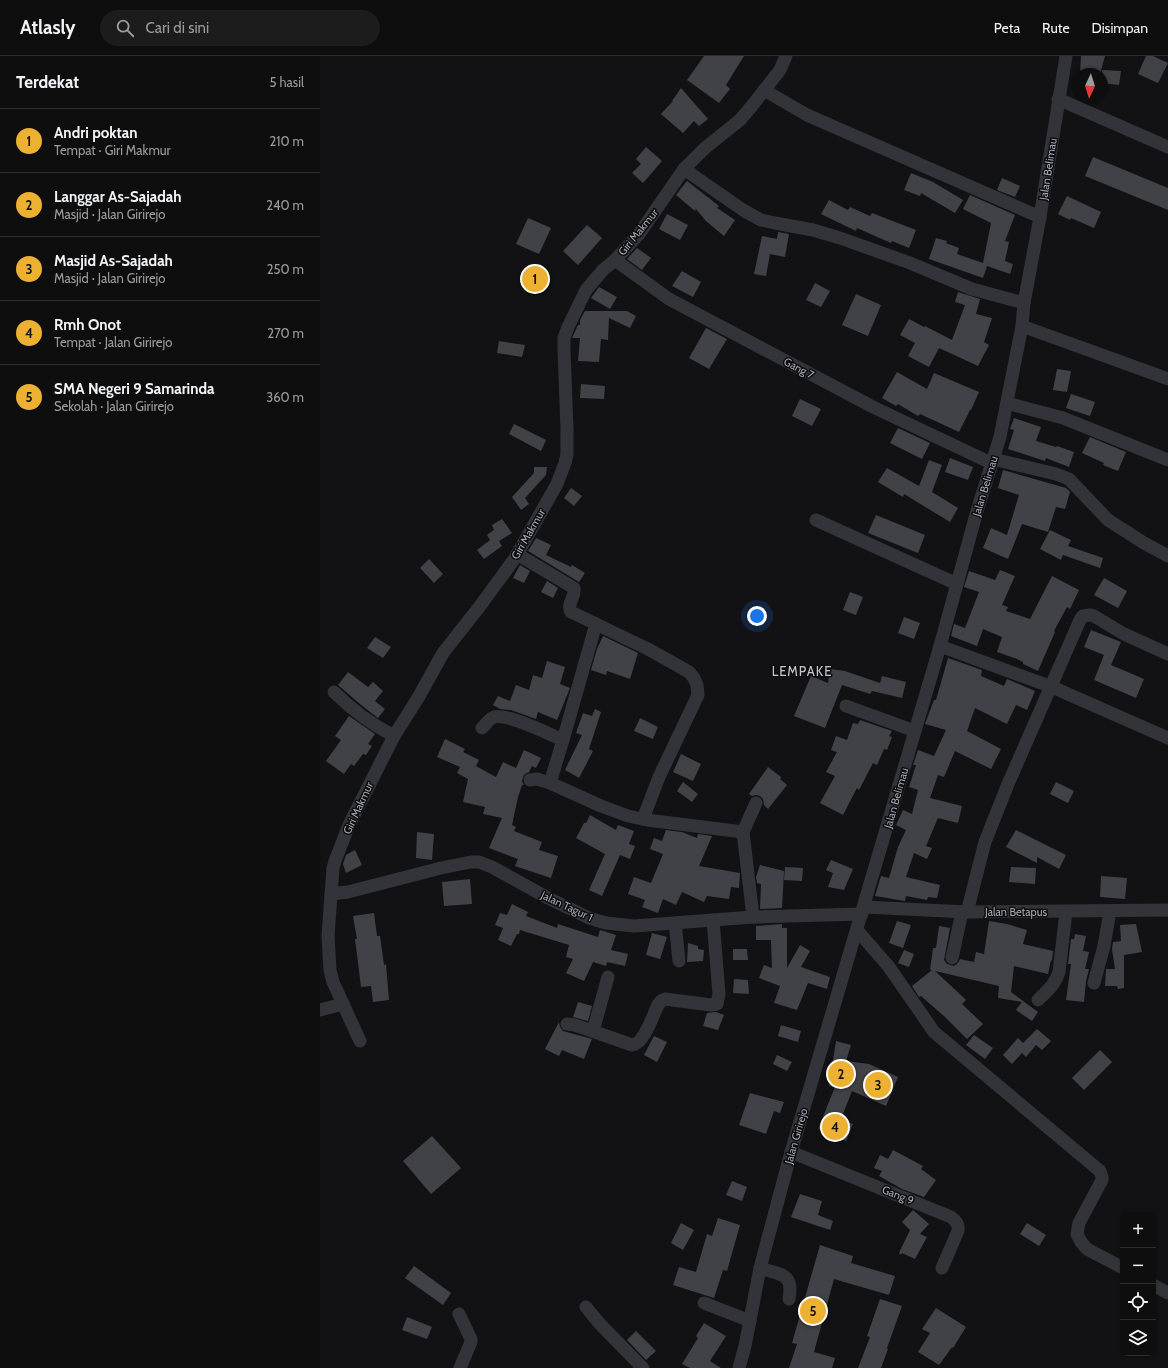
<!DOCTYPE html>
<html lang="id">
<head>
<meta charset="utf-8">
<style>
  :root { --surface:#0e0e0f; --page:#1c1c1d; --text:#f1f3f6; --muted:#9b9c9e; --line:#2e2e2f; --accent:#ecb132 }
  body { margin:0; font-family:Cabin,sans-serif; background:var(--page); color:var(--text) }
  .controls { position:absolute; right:12px; bottom:12px; display:grid; overflow:hidden; border-radius:8px; box-shadow:0 1px 3px #0004 }
  .controls button { width:36px; height:36px; display:grid; place-items:center; padding:0; border:0; border-bottom:1px solid var(--line); background:var(--surface); color:var(--text); font:20px sans-serif }
  .compass { position:absolute; left:752px; top:12px; width:36px; height:36px; border-radius:50%; background:var(--surface); box-shadow:0 1px 3px #0004; rotate:184deg }
  .you { position:absolute; left:437px; top:560px; width:14px; height:14px; margin:-10px; border:3px solid #fff; border-radius:50%; background:#1a73e8; box-shadow:0 0 0 6px #1a73e833 }
  .badge { display:grid; place-items:center; width:26px; height:26px; border-radius:50%; background:var(--accent); color:#111; font-size:13px; font-weight:700 }
  .pin { position:absolute; translate:-50% -50%; border:2px solid #fff; box-shadow:0 1px 4px #0006 }
  .list { margin:0; padding:0; list-style:none }
  h2 { display:flex; justify-content:space-between; align-items:center; height:52px; margin:0; padding:0 16px; font-size:17px }
  h2 small { font-size:13px; font-weight:400; color:var(--muted) }
  .list li { display:grid; grid-template-columns:26px 1fr auto; gap:12px; align-items:center; box-sizing:border-box; height:64px; padding:0 16px; border-top:1px solid var(--line) }
  .list b { display:block; font-size:15px; white-space:nowrap }
  .list p { margin:0; font-size:13px; white-space:nowrap; color:var(--muted) }
  .list em { font-size:13px; font-style:normal; color:var(--muted) }
  .icon { flex:none; width:22px; height:22px; fill:none; stroke:currentColor; stroke-width:2; stroke-linecap:round; stroke-linejoin:round }
  .map { position:relative; flex:none; width:848px; height:1312px; overflow:hidden }
  header { display:flex; align-items:center; gap:24px; box-sizing:border-box; height:56px; padding:0 20px; background:var(--surface); border-bottom:1px solid var(--line) }
  header strong { font-size:19px }
  nav { display:flex; gap:22px; margin-inline-start:auto; font-size:14px }
  .search { width:280px; height:36px; background:var(--page); display:flex; align-items:center; gap:10px; box-sizing:border-box; padding:0 14px; border-radius:22px; color:var(--muted); font-size:15px }
  main { display:flex }
  aside { flex:1; background:var(--surface) }
  .map>svg:first-child { display:block }
  .building { fill:#414247 }
  .lines { fill:none; stroke-linecap:round; stroke-linejoin:round }
  .minor { stroke:#333439; stroke-width:13 }
  .labels { text-anchor:middle; stroke-width:3; stroke-linejoin:round; paint-order:stroke }
  .street-label { font-size:11px; fill:#a4a9b4; stroke:#0d0d0f }
  .quarter-label { font-size:13px; letter-spacing:1px; fill:#c5c8d0; stroke:#0d0d0f }
</style>
</head>
<body>
<header>
<strong>Atlasly</strong>
<div class="search"><svg class="icon" aria-label="search" viewBox="0 0 24 24"><circle cx="10" cy="10" r="6"/><path d="M15 15l6 6"/></svg>Cari di sini</div>
<nav><a>Peta</a><a>Rute</a><a>Disimpan</a></nav>
</header>
<main>
<aside>
<h2>Terdekat<small>5 hasil</small></h2>
<ul class="list">
<li><span class="badge">1</span><div><b>Andri poktan</b><p>Tempat · Giri Makmur</p></div><em>210 m</em></li>
<li><span class="badge">2</span><div><b>Langgar As-Sajadah</b><p>Masjid · Jalan Girirejo</p></div><em>240 m</em></li>
<li><span class="badge">3</span><div><b>Masjid As-Sajadah</b><p>Masjid · Jalan Girirejo</p></div><em>250 m</em></li>
<li><span class="badge">4</span><div><b>Rmh Onot</b><p>Tempat · Jalan Girirejo</p></div><em>270 m</em></li>
<li><span class="badge">5</span><div><b>SMA Negeri 9 Samarinda</b><p>Sekolah · Jalan Girirejo</p></div><em>360 m</em></li>
</ul>
</aside>
<div class="map">
<svg width="848" height="1312" viewBox="0 0 848 1312">
  <rect width="100%" height="100%" fill="#121214"/>
  <g class="building">
    <path d="M384,0H424L406,29L410,33L399,47L367,24Z"/>
    <path d="M761,0H785L780,18H760Z"/>
    <path d="M826,0H833L848,7L838,27L818,18Z"/>
    <path d="M782,14L801,15L799,29L782,27Z"/>
    <path d="M361,32L388,63L379,70L374,65L363,77L341,58L353,45H352Z"/>
    <path d="M326,91L342,105L323,127L312,117L321,108L316,103Z"/>
    <path d="M773,101L848,132V154L765,120Z"/>
    <path d="M591,117L613,126L643,144L635,157L601,137L600,140L584,134Z"/>
    <path d="M682,122L700,130L695,141L677,134Z"/>
    <path d="M367,125L399,150L397,152L415,164L404,180L386,165L376,153L375,155L356,139Z"/>
    <path d="M650,139L695,159L685,185L689,186L685,205L693,208L690,218L667,210L663,222L609,203L616,182L627,185L626,187L639,192L637,198L663,207L671,167L643,153Z"/>
    <path d="M747,140L781,156L774,172L751,162L750,164L738,158Z"/>
    <path d="M509,144L528,154L530,151L550,160L552,157L596,174L589,192L572,185L571,187L537,172L536,175L501,158Z"/>
    <path d="M347,158L368,169L360,184L339,173Z"/>
    <path d="M208,162L231,172L219,198L196,188Z"/>
    <path d="M267,169L282,182L258,209L243,195Z"/>
    <path d="M458,176L469,178L465,201L450,198L446,220L434,218L442,180L457,183Z"/>
    <path d="M317,192L331,202L322,214L307,203Z"/>
    <path d="M362,215L381,226L373,241L352,230Z"/>
    <path d="M495,227L510,235L501,251L486,244Z"/>
    <path d="M279,231L297,241L290,253L271,242Z"/>
    <path d="M638,236L660,243L656,258L672,262L664,286L669,289L658,310L619,292L609,311L588,300L595,287L580,279L589,263L604,271L605,270L632,284L645,249L635,246Z"/>
    <path d="M536,238L561,249L548,280L522,269Z"/>
    <path d="M265,255H307L316,260L310,272L289,262L288,284L281,283L279,306L258,305L260,282H252L258,269H260V264Z"/>
    <path d="M386,272L407,283L389,313L369,302Z"/>
    <path d="M179,285L205,289L202,301L177,297Z"/>
    <path d="M737,313L751,315L747,336L733,334Z"/>
    <path d="M577,316L607,333L614,317L659,336L651,354H650L639,376L600,358L598,360L578,348L576,350L562,342Z"/>
    <path d="M261,328L285,330L284,343L260,342Z"/>
    <path d="M751,338L775,346L770,360L746,352Z"/>
    <path d="M480,343L501,353L492,370L472,360Z"/>
    <path d="M694,362L721,371L716,385L736,391L737,390L754,396L749,411L726,402L725,405L688,393L694,374L690,373Z"/>
    <path d="M194,368L226,384L221,395L189,378Z"/>
    <path d="M578,372L610,387L602,403L570,387Z"/>
    <path d="M770,381L806,396L798,415L783,409L784,407L762,397Z"/>
    <path d="M630,402L653,411L648,424L625,416Z"/>
    <path d="M609,404L622,409L612,436L638,452L630,466L584,438L583,441L558,426L567,412L599,430Z"/>
    <path d="M214,411H227L226,419L205,442L209,448L201,454L192,441L214,417Z"/>
    <path d="M683,414L746,432L750,436L745,453L736,451L728,476L702,468L688,503L663,492L671,472L687,479L699,439L678,432Z"/>
    <path d="M251,432L262,440L254,450L244,442Z"/>
    <path d="M556,459L605,479L598,497L548,477Z"/>
    <path d="M182,463L192,477L179,485L182,490L164,503L157,494L170,484L167,479L174,474L172,469Z"/>
    <path d="M730,474L751,484L748,490L783,502L780,512L743,499L741,504L720,493Z"/>
    <path d="M216,482L231,489L226,499L251,511L252,509L265,517L259,526L208,495Z"/>
    <path d="M109,503L123,518L114,527L100,512Z"/>
    <path d="M200,509L210,515L204,527L193,522Z"/>
    <path d="M680,514L695,520L682,549L688,551L686,555L710,563L732,520L759,534L750,553L747,551L734,575L735,576L718,615L703,608V606L697,603L677,596L682,581L663,573L657,590L631,580L634,568L645,572L659,536L644,531L649,515L675,524Z"/>
    <path d="M784,522L807,535L798,552L774,539Z"/>
    <path d="M227,525L238,532L233,542L221,536Z"/>
    <path d="M530,536L543,541L536,559L523,554Z"/>
    <path d="M584,561L600,567L594,583L578,577Z"/>
    <path d="M771,574L801,586L791,609L824,623L816,642L774,624L784,599L764,591Z"/>
    <path d="M283,580L318,597L310,623L287,615L286,619L271,614L277,593Z"/>
    <path d="M55,581L71,591L63,602L47,592Z"/>
    <path d="M628,602L662,614L661,620L684,630L687,623L715,635L707,654L696,649L687,668L655,652L647,675L681,693L671,713L635,695L624,721L618,719L610,742L642,750L638,767L618,762L606,790L612,792L607,803L594,797L586,821L620,829L617,842L608,841L607,844L586,840L585,845L555,840L561,820L569,822L578,791L586,774L576,769L583,754L592,758L598,734L589,731L596,709H593L598,694L614,700L626,674L605,668L614,644H616Z"/>
    <path d="M227,605L245,611L240,628L250,632L237,664L218,656L216,663L191,654L180,653L173,649L178,640L190,645L196,629L209,634L213,619L222,622Z"/>
    <path d="M510,613L525,615L560,627L562,620L586,626L582,642L552,635L550,638L522,629L505,672L474,660L491,620L508,627Z"/>
    <path d="M28,616L48,631L53,626L63,635L55,645L65,653L58,662L40,648L18,629Z"/>
    <path d="M275,653L281,656L269,693L273,695L259,722L245,714L262,679L256,677L263,657L272,660Z"/>
    <path d="M29,660L55,678L48,688L52,690L46,699L43,698L34,710L31,708L24,718L6,705L21,684L15,680Z"/>
    <path d="M320,662L338,671L333,683L314,675Z"/>
    <path d="M540,664L572,675L569,680L572,681L567,694L564,693L557,709L553,707L539,734L537,732L523,759L500,747L515,720L506,716L517,696L511,694L516,680L527,684L533,667L538,668Z"/>
    <path d="M125,683L145,693L143,696L159,704L156,710L176,721L183,706L196,712L204,694L221,702L216,712L212,710L209,716L205,718L203,721L202,725L204,729H202L198,741L192,769L196,771L194,775L222,786L219,794L238,800L231,822L195,810L198,803L169,792L182,762L163,758L165,751L143,746L148,723L137,717L140,711L117,701Z"/>
    <path d="M361,698L381,708L373,725L353,716Z"/>
    <path d="M448,711L461,721L460,723L467,729L448,753L444,749L443,743L440,740L436,739L432,740L429,738Z"/>
    <path d="M363,726L378,738L372,746L357,735Z"/>
    <path d="M736,726L754,735L748,747L730,738Z"/>
    <path d="M270,759L296,774L298,769L314,775L309,788L315,790L310,803L300,799L282,840L269,834L285,798L256,782L264,767H266Z"/>
    <path d="M346,774L362,776L377,782L378,778L392,780L379,810L420,817L419,832L411,831L409,843L387,840L384,846L362,836L356,849L343,843L338,857L322,851L325,844L308,838L314,821L331,827L343,798L330,793L334,782L342,785Z"/>
    <path d="M696,774L746,799L739,813L717,801V807L686,791Z"/>
    <path d="M97,776L114,778L112,804L96,802Z"/>
    <path d="M35,794L42,809L26,817L23,808L26,799Z"/>
    <path d="M511,804L533,813L524,834L508,831L513,817L506,814Z"/>
    <path d="M440,809L464,815L462,852L440,853L441,828L437,827L436,821Z"/>
    <path d="M465,811L483,812L482,825L464,824Z"/>
    <path d="M691,811L716,812L715,828L689,826Z"/>
    <path d="M781,820L807,822L805,843L780,841Z"/>
    <path d="M150,823L152,848L124,850L122,826Z"/>
    <path d="M192,848L208,856L206,860L237,872L238,868L278,881L280,874L296,879L291,894L308,898L305,910L287,906L286,910L273,906L264,925L246,917L253,903L246,901L249,889L200,874L199,878H197L191,890L178,884L183,872L175,869L180,857L187,859Z"/>
    <path d="M54,857L57,880H60L64,909L66,908L69,944L53,946L51,930L41,931L35,883H37L33,860Z"/>
    <path d="M577,865L591,869L583,892L569,887Z"/>
    <path d="M669,865L687,868L707,874L703,888L733,895L732,905L731,904L728,918L694,910L691,936L718,956L712,965L696,954L702,946L678,942L679,930L615,915L643,941L646,944L642,948L663,968L647,983L625,961L601,940L599,941L592,930L612,914H610L613,892H616L619,870L630,872L624,904L627,908L634,910L638,907L640,903L654,906L656,896L664,898Z"/>
    <path d="M462,868V872H467V912L480,889L490,895L481,911L510,921L507,933L488,927L477,954L454,947L460,930L439,922L444,909L452,912L451,884H436V870Z"/>
    <path d="M816,868L822,896L804,899V932L798,933L797,930H785L786,913H795L792,893L793,886L801,885L800,869Z"/>
    <path d="M332,877L347,881L340,903L326,899Z"/>
    <path d="M755,878L766,880L763,895L769,896L765,913H769L766,925L764,946L746,944L751,908H748L751,883H754Z"/>
    <path d="M368,887L378,890V893L384,894L383,905L367,906Z"/>
    <path d="M413,893H427L428,904H413Z"/>
    <path d="M584,894L594,898L589,911L578,907Z"/>
    <path d="M414,923L428,924L429,938L413,937Z"/>
    <path d="M258,946L272,950L268,965L253,961Z"/>
    <path d="M396,956L404,959L398,974L383,970L387,957Z"/>
    <path d="M239,966L240,971L243,975L272,983L264,1003L242,994L239,1000L225,993Z"/>
    <path d="M461,969L481,975L478,986L458,980Z"/>
    <path d="M717,973L731,985L722,994L716,989L706,1001L702,997L692,1008L683,999L698,982L703,987Z"/>
    <path d="M654,979L673,992L665,1003L646,989Z"/>
    <path d="M334,980L347,986L337,1006L324,999Z"/>
    <path d="M516,985L531,989L526,1005L549,1008L578,1021L566,1050L532,1035L521,1063L533,1068L526,1085L498,1073L515,1031L509,1030Z"/>
    <path d="M780,994L792,1006L764,1034L752,1022Z"/>
    <path d="M457,999L472,1006L467,1015L453,1008Z"/>
    <path d="M430,1037L464,1046L460,1057L454,1055L446,1078L419,1069Z"/>
    <path d="M112,1080L141,1112L111,1138L83,1105Z"/>
    <path d="M573,1094L603,1110L601,1113L616,1124L604,1141L582,1133L559,1120L562,1115L554,1112L560,1099L568,1103Z"/>
    <path d="M412,1125L427,1131L422,1145L406,1139Z"/>
    <path d="M480,1138L502,1145L498,1159L513,1165L510,1174L471,1161Z"/>
    <path d="M593,1154L609,1168L600,1178L607,1181L595,1203L582,1197L581,1199L579,1197L590,1174L582,1166Z"/>
    <path d="M398,1162L420,1169L407,1215L403,1214L394,1242L353,1229L359,1211L376,1216L387,1178L392,1180Z"/>
    <path d="M361,1167L374,1174L363,1194L351,1187Z"/>
    <path d="M707,1167L726,1179L719,1190L700,1178Z"/>
    <path d="M500,1189L533,1200L531,1207L575,1220L569,1239L514,1223L494,1296L515,1302L512,1312H469L477,1288L472,1287Z"/>
    <path d="M94,1210L131,1237L123,1249L85,1222Z"/>
    <path d="M560,1243L582,1250L567,1292L568,1293L561,1312H538L550,1281L547,1280Z"/>
    <path d="M616,1252L646,1271L633,1292L632,1291L619,1309L598,1296L610,1277L602,1273Z"/>
    <path d="M87,1261L112,1271L107,1283L82,1274Z"/>
    <path d="M384,1267L406,1280L390,1305L401,1312H370L362,1308L378,1282L376,1280Z"/>
    <path d="M316,1275L336,1295L326,1304L307,1284Z"/>
  </g>
  <g class="lines">
    <g class="minor">
      <path d="M444,34L487,59L720,161"/>
      <path d="M738,43L848,91"/>
      <path d="M364,113L423,154L441,164L455,167L493,174L520,182L590,207L652,233L704,247"/>
      <path d="M295,204L349,243L553,351L671,407"/>
      <path d="M702,270L848,323"/>
      <path d="M687,347L743,362L848,404"/>
      <path d="M673,403L736,418L749,423L788,464L824,487L848,500"/>
      <path d="M496,464L637,528"/>
      <path d="M197,498L254,532C256,541 246,548 251,556L328,593L369,616L374,622L377,629L378,639L339,721L323,763"/>
      <path d="M276,568L243,684L230,727L281,750L308,760L327,764L423,776"/>
      <path d="M620,590L732,631L848,682"/>
      <path d="M14,636C32,654 51,668 74,680"/>
      <path d="M526,650L595,675"/>
      <path d="M162,672C166,668 169,663 174,661C187,657 229,678 243,684"/>
      <path d="M210,724L217,723L230,727"/>
      <path d="M11,838L28,836L121,812L151,806H159L172,811L228,842L269,862L286,867L314,870L433,861L542,858"/>
      <path d="M544,851L647,856L848,854"/>
      <path d="M647,856L665,786L688,728L760,564L763,560L770,559L774,560L804,578L848,598"/>
      <path d="M433,861L423,776L436,747"/>
      <path d="M356,867V876L359,905"/>
      <path d="M537,874L569,911L614,976L780,1115L782,1121V1124L759,1167L757,1178L761,1186L767,1193L803,1212"/>
      <path d="M632,902L642,856"/>
      <path d="M774,927L784,890L790,855"/>
      <path d="M718,944C727,935 735,929 739,916L746,856"/>
      <path d="M0,954L23,948"/>
      <path d="M247,968L255,969L312,989C324,988 333,959 338,949L341,945L345,943L391,949L397,948L399,938L393,864"/>
      <path d="M273,975L288,921"/>
      <path d="M40,985L13,926L10,914L8,880L13,812L15,805L29,769L74,680L98,642L123,597L160,550L195,502L237,428L245,407L247,398V373L244,294V282L248,271L266,234L283,214L295,204L319,178L364,113L385,92L420,64L431,51L460,14L466,0"/>
      <path d="M471,1096L631,1161C636,1165 639,1168 638,1175L622,1212"/>
      <path d="M440,1212C461,1219 474,1217 469,1243"/>
      <path d="M833,1229L848,1237"/>
      <path d="M384,1247L430,1265"/>
      <path d="M266,1251L279,1267L323,1312"/>
      <path d="M139,1258L151,1283V1286L140,1312"/>
      <path d="M419,1312L425,1290L440,1212L471,1096L620,590L657,455L680,381L702,270L704,247L720,161L746,0"/>
    </g>
  </g>
  <g class="labels">
    <g class="street-label">
      <text transform="translate(728 113) rotate(-81)" y="4">Jalan Belimau</text>
      <text transform="translate(318 176) rotate(-51)" y="4">Giri Makmur</text>
      <text transform="translate(479 312) rotate(28)" y="4">Gang 7</text>
      <text transform="translate(665 430) rotate(-73)" y="4">Jalan Belimau</text>
      <text transform="translate(208 478) rotate(-60)" y="4">Giri Makmur</text>
      <text transform="translate(576 742) rotate(-74)" y="4">Jalan Belimau</text>
      <text transform="translate(38 752) rotate(-65)" y="4">Giri Makmur</text>
      <text transform="translate(247 850) rotate(25)" y="4">Jalan Tagur 1</text>
      <text x="696" y="860">Jalan Betapus</text>
      <text transform="translate(476 1080) rotate(-74)" y="4">Jalan Girirejo</text>
      <text transform="translate(578 1139) rotate(22)" y="4">Gang 9</text>
    </g>
    <g class="quarter-label">
      <text x="482" y="620">LEMPAKE</text>
    </g>
  </g>
</svg>
<div class="controls">
<button>+</button>
<button>−</button>
<button><svg class="icon" aria-label="locate" viewBox="0 0 24 24"><circle cx="12" cy="12" r="6"/><path d="M12 2v4M12 18v4M2 12h4M18 12h4"/></svg></button>
<button><svg class="icon" aria-label="layers" viewBox="0 0 24 24"><path d="M12 4l9 5-9 5-9-5zM3 14l9 5 9-5"/></svg></button>
</div>
<svg class="compass" viewBox="-18 -18 36 36"><path d="M0-13l5 13h-10z" fill="#e53935"/><path d="M0 13l5-13h-10z" fill="#9b9c9e"/></svg>
<div class="you"></div>
<div class="pin badge" style="left:215px;top:223px">1</div>
<div class="pin badge" style="left:521px;top:1018px">2</div>
<div class="pin badge" style="left:558px;top:1029px">3</div>
<div class="pin badge" style="left:515px;top:1071px">4</div>
<div class="pin badge" style="left:493px;top:1255px">5</div>
</div>
</main>
</body>
</html>
